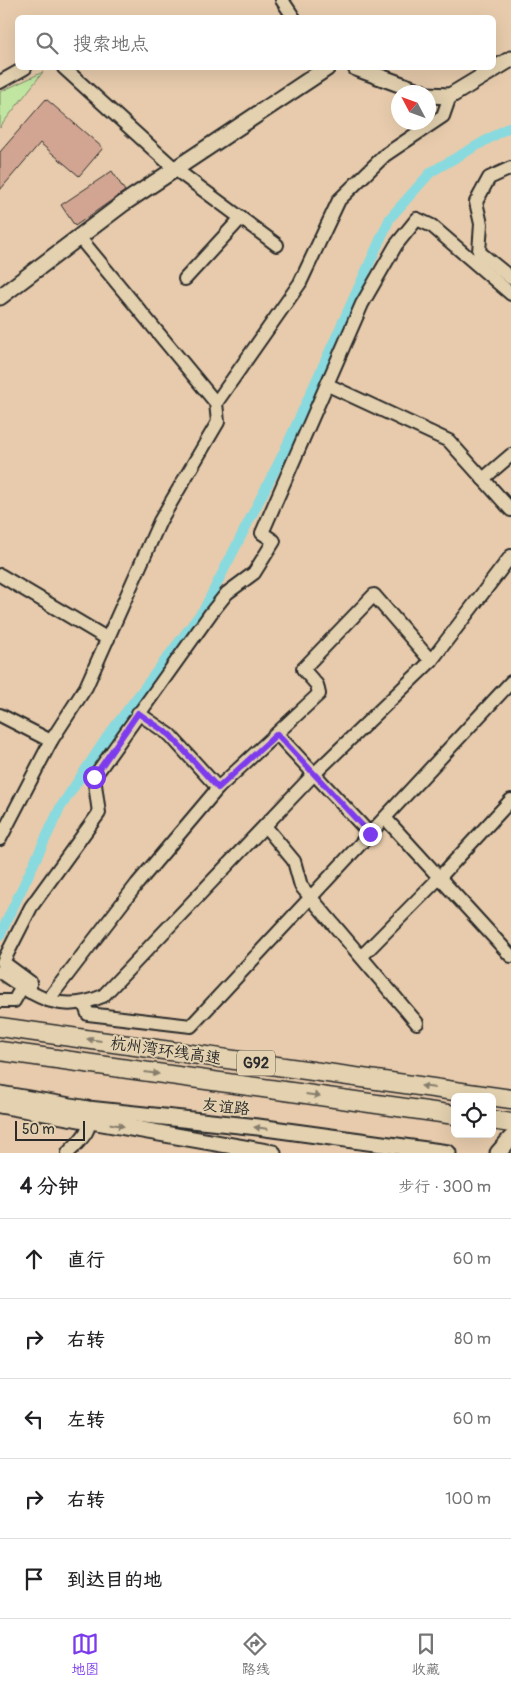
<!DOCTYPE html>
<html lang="zh">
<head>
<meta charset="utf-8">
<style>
  :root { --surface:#fff; --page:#f2f2f2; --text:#202124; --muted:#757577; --line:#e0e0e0; --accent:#7c3aed }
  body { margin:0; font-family:Pangolin,"LXGW WenKai TC",sans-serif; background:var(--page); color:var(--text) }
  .controls { position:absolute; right:15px; bottom:15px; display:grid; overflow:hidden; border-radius:8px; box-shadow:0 5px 20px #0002 }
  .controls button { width:45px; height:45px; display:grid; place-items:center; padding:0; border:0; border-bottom:1px solid var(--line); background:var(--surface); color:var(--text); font:25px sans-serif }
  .compass { position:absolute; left:391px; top:85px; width:45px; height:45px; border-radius:50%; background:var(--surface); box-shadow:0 5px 20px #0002; rotate:311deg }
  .scale { position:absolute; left:15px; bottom:12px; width:70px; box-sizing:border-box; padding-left:5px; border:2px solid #2b2b2b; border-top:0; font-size:14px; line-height:18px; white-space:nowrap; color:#2b2b2b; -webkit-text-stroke:4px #e3d1af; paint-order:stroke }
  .stop { position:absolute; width:15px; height:15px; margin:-11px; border:4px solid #7c3aed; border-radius:50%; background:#fff }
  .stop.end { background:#7c3aed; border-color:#fff; box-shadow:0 1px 5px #0008 }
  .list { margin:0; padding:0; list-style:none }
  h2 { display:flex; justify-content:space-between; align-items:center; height:65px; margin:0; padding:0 20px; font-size:21px }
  h2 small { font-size:16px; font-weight:400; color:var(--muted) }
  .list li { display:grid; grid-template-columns:32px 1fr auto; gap:15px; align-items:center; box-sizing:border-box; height:80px; padding:0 20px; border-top:1px solid var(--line) }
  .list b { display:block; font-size:19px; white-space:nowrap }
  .list em { font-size:16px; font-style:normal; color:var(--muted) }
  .icon { flex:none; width:28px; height:28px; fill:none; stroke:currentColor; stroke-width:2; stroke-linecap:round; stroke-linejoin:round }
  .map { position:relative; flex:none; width:511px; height:1153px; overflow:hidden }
  .search { position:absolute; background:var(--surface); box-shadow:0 5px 20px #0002; left:15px; right:15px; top:15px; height:55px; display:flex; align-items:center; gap:12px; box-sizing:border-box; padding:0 18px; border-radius:8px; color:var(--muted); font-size:19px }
  .sheet { height:465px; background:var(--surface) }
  nav { display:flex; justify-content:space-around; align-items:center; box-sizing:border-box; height:70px; border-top:1px solid var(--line); background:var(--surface); font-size:14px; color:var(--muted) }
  nav a { display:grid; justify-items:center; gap:2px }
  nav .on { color:var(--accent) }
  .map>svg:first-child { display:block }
  .green { fill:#c1e6a1; stroke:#768866 }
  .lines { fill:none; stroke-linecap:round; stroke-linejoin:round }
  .canal { stroke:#88dadf; stroke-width:10 }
  .building { fill:#d1a591; stroke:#2b2b2b }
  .minor-casing { stroke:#2b2b2b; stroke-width:16 }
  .major-casing { stroke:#2b2b2b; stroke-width:19 }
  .highway-casing { stroke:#2b2b2b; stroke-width:21 }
  .minor { stroke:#e3d1af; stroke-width:12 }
  .major { stroke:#e3d1af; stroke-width:15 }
  .highway { stroke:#e3d1af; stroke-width:18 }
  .oneway { fill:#877e6d }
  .route { stroke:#7c3aed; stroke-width:6 }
  .labels { text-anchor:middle; stroke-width:4; stroke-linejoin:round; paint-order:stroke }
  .shield { fill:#e3d1af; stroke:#625d53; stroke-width:1 }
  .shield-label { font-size:15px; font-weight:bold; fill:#2b2b2b }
  .street-label { font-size:16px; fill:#2b2b2b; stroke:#e3d1af }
</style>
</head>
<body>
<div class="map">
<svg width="511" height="1153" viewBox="0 0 511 1153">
  <rect width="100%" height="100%" fill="#e7cbac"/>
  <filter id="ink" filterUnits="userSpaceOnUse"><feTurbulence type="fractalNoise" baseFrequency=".02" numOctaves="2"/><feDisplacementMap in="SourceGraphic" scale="10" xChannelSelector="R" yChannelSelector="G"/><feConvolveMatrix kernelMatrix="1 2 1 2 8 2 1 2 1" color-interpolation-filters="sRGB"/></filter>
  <g filter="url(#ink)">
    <path class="green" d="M43,72L0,127V128V92Z"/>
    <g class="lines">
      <path class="canal" d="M0,935L60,808L107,737L204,609L282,456L390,218L431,172L511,126"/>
    </g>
    <g class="building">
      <path d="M46,99L103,148L79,176L40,143L0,190V152Z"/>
      <path d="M112,171L125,191L75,226L61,205Z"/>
    </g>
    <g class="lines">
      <defs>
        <g id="minor">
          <path d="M282,0L294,18"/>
          <path d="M64,68L175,169L277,245"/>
          <path d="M0,82L25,68"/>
          <path d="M511,168L489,178L476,202L481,224L479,252L511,278"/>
          <path d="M185,279L241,218"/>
          <path d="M328,385L449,441L511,510"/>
          <path d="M216,403L300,283L339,200L385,155L443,116L450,96"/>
          <path d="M483,479L511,455"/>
          <path d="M0,575L108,639"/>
          <path d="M138,713L170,735L218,788"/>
          <path d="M0,715L51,741"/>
          <path d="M277,734L370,834"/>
          <path d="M385,818L511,956"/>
          <path d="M265,826L294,861L301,886L417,1023"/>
          <path d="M0,839L51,741L86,687L160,521L218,422L216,403L79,237"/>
          <path d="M362,956L439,878L511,800"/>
          <path d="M0,972C35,996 59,1015 103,996L314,774L431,661L511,556"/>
          <path d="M30,992V982L3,962L31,907L99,813L94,777L211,613L227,593L254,573L274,541L262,533L362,304L396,245L417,219L432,226L511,294"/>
          <path d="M48,1000L137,884L218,788L319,694L317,685L303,669L374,595L431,661"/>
          <path d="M0,1001H14L22,987"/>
          <path d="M84,1004L88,1014L191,1026L511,682"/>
          <path d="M68,1153C79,1141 93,1131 89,1113"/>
        </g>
        <g id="major">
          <path d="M356,68L421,92"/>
          <path d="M428,95L450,96L511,59"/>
          <path d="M0,297L124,203L327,68"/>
          <path d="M0,1094L88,1109L258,1127L448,1153"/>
          <path d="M0,1105L273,1153"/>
          <path d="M498,1153L511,1138"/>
        </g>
        <g id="highway">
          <path d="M0,1027L511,1099"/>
          <path d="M0,1051L455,1115"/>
          <path d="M492,1120L511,1123"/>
        </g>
      </defs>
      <use href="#minor" class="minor-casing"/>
      <use href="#major" class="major-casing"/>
      <use href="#highway" class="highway-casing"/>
      <use href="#minor" class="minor"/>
      <use href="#major" class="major"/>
      <use href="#highway" class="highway"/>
    </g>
    <defs><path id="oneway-solid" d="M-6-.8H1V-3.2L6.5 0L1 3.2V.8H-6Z" transform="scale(1.25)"/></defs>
    <g class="oneway">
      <use href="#oneway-solid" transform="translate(94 1040) rotate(-172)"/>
      <use href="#oneway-solid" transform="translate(152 1073) rotate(8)"/>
      <use href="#oneway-solid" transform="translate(428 1087) rotate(-172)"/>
      <use href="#oneway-solid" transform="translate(313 1095) rotate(8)"/>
      <use href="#oneway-solid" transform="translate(117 1125) rotate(11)"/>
      <use href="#oneway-solid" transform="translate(261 1128) rotate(-173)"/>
    </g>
  </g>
  <g class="lines" filter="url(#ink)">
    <path class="route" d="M94,777L138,713L170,735L218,788L277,734L370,834"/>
  </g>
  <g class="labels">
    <rect class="shield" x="237" y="1050.5" width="38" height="25" rx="4"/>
    <g class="shield-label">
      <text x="256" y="1068">G92</text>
    </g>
    <g class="street-label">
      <text transform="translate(166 1050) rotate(8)" y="6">杭州湾环线高速</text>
      <text transform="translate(226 1106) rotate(6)" y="6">友谊路</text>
    </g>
  </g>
</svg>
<div class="controls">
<button><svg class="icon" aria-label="locate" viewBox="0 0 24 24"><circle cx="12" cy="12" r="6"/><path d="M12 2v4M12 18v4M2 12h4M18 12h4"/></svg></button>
</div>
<svg class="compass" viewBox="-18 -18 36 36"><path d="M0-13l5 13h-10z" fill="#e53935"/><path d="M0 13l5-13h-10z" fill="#757577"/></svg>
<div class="scale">50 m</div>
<div class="stop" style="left:94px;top:777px"></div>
<div class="stop end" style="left:370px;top:834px"></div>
<div class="search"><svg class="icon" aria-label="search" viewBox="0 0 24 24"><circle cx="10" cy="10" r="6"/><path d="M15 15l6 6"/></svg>搜索地点</div>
</div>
<section class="sheet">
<h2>4 分钟<small>步行 · 300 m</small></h2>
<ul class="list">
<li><svg class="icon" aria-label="ahead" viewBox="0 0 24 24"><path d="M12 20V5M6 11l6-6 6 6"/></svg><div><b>直行</b></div><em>60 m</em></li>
<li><svg class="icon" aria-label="right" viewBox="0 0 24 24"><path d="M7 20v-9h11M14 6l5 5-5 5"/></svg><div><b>右转</b></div><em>80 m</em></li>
<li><svg class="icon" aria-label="left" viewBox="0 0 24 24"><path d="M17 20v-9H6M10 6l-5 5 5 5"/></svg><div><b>左转</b></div><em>60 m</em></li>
<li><svg class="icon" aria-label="right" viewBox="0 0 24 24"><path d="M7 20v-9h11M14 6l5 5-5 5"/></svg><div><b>右转</b></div><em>100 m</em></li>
<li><svg class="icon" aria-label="arrive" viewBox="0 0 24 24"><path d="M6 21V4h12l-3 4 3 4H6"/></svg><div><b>到达目的地</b></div></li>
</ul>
</section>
<nav>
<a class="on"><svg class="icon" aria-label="map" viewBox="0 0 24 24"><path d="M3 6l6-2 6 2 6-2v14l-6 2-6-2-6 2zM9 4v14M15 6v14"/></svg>地图</a>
<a><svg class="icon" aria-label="directions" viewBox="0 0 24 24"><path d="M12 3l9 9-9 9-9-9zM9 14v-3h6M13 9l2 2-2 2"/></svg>路线</a>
<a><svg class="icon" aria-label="saved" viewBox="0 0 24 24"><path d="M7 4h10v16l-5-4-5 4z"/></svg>收藏</a>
</nav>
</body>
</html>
